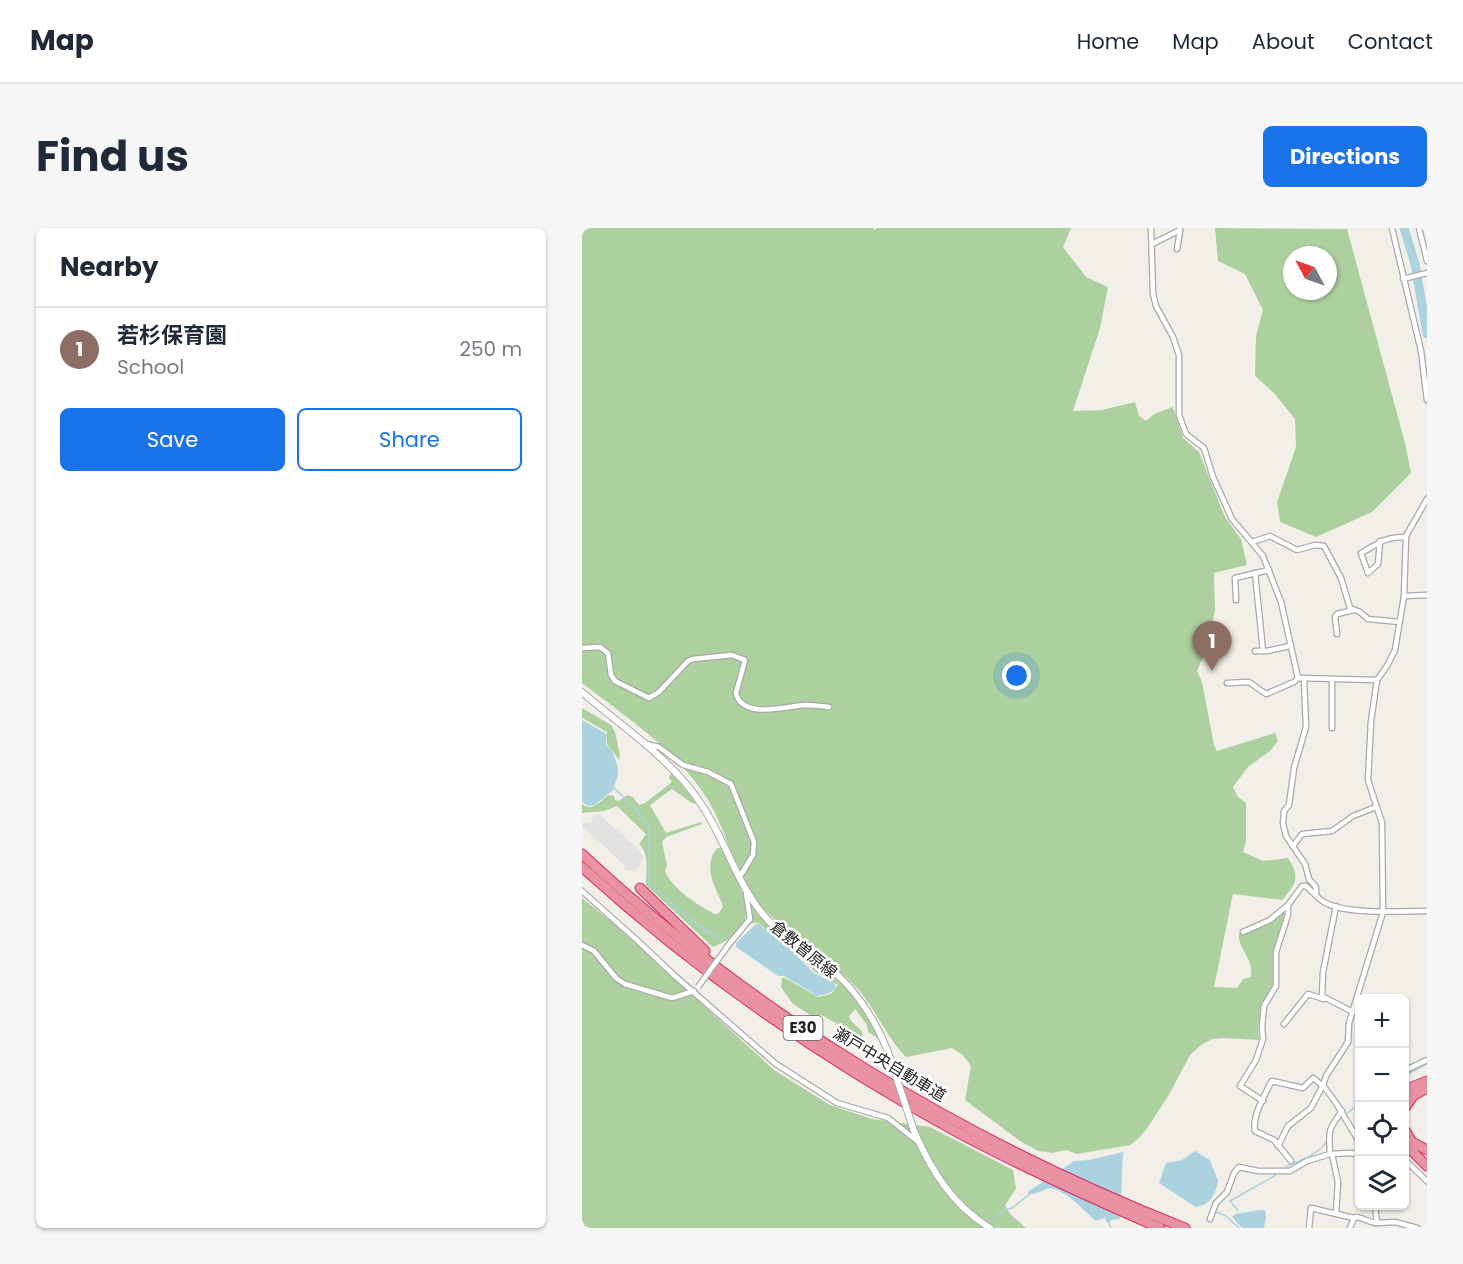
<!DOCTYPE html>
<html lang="en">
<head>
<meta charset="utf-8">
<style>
  :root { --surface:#fff; --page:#f6f6f7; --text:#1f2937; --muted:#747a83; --line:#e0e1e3; --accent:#1a73e8 }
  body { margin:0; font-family:Poppins,"Noto Sans JP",sans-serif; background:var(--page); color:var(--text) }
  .controls { position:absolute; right:18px; bottom:18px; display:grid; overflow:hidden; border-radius:9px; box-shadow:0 2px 4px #0004 }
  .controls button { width:54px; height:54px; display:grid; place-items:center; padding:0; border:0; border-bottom:2px solid var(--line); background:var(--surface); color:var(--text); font:30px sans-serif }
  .compass { position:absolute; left:701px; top:18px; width:54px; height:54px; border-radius:50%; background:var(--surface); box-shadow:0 2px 4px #0004; rotate:311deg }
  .you { position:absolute; left:435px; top:448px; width:21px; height:21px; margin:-15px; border:4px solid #fff; border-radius:50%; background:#1a73e8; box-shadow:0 0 0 9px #1a73e833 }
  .badge { display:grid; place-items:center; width:39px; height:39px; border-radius:50%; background:var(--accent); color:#fff; font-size:20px; font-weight:700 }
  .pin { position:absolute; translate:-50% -50px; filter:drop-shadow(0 2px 3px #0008) }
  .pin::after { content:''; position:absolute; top:32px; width:21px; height:18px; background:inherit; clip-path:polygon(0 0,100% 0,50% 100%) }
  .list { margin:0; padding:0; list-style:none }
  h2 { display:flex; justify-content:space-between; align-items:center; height:78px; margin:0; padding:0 24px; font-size:26px }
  h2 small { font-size:20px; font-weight:400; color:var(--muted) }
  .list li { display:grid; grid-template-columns:39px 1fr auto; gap:18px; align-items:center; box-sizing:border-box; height:84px; padding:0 24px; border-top:2px solid var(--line) }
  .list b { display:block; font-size:22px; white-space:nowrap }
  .list p { margin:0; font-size:20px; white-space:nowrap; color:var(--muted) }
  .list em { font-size:20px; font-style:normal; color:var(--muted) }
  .actions { display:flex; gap:12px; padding:18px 24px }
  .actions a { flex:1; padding:14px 0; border:2px solid var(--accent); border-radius:9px; text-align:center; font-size:21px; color:var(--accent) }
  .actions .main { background:var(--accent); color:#fff }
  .icon { flex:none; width:33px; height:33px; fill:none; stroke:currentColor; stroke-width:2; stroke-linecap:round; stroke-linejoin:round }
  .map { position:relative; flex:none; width:845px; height:1000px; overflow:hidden; border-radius:9px }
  header { display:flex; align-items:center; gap:36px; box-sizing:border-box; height:84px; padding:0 30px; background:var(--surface); border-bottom:2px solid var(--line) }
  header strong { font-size:28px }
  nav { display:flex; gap:33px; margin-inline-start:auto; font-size:21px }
  .intro { display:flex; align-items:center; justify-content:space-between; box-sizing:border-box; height:144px; padding:0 36px }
  h1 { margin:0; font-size:42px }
  .button { padding:15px 27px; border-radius:9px; background:var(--accent); color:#fff; font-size:21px; font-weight:700 }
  main { display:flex; gap:36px; padding:0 36px }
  aside { flex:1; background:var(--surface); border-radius:9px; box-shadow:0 2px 4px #0004 }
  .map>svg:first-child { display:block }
  .forest { fill:#add19e; fill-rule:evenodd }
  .parking { fill:#e2e2e2 }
  .water { fill:#aad3df }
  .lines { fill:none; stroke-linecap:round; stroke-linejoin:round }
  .stream { stroke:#aad3df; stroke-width:1.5 }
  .river { stroke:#aad3df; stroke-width:9 }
  .minor-casing { stroke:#a9a9a9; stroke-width:7 }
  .tertiary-casing { stroke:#a9a9a9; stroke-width:8 }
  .motorway-casing { stroke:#dc2a67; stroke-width:11 }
  .minor { stroke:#fff; stroke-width:4.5 }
  .tertiary { stroke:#fff; stroke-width:6 }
  .motorway { stroke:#e892a2; stroke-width:9 }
  .minor-bridge-casing { stroke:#a9a9a9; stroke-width:7; stroke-linecap:butt }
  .tertiary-bridge-casing { stroke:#a9a9a9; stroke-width:8; stroke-linecap:butt }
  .minor-bridge { stroke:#fff; stroke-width:4.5 }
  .tertiary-bridge { stroke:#fff; stroke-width:6 }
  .labels { text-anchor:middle; stroke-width:5; stroke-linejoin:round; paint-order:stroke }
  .shield { fill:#fff; stroke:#646464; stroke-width:1.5 }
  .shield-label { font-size:15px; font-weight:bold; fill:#222 }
  .street-label { font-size:16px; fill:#222; stroke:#fff }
</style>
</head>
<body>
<header>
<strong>Map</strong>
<nav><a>Home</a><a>Map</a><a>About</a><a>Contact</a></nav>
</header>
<div class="intro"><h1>Find us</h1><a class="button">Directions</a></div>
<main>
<aside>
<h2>Nearby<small></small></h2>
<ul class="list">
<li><span class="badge" style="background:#8d6e63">1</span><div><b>若杉保育園</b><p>School</p></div><em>250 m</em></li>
</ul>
<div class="actions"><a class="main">Save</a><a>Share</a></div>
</aside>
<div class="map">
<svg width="845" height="1000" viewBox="0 0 845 1000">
  <rect width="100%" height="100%" fill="#f2efe9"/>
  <g class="forest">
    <path d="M0,0H290L293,2L295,0H489L481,19L504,49L526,59L518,100L491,183L520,182L553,174L557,188L564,193L572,186L591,179L601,210L617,224L643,289L659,311L665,337L632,345L633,383L623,424L615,443L620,454L632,517L635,523L693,505L696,513L688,523L666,539L651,559L656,569L664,575V613L661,624L681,633L706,630C719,650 714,656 700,672L651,666L632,759L655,760L661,751L669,749C671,727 656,723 657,706L689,694L701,684L703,687L692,723L691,756L681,776L676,799L677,812L641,810L630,811L619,817L608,827L588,865L566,899L558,909L548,917L495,926L484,922L470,925L456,923L438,913L383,872L389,838L381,827L370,820L324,829C304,809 294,781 274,759C244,727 203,708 175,673C152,644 145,604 126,572C96,523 44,489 0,455Z"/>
    <path d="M633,0L765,1L823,215L829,245L790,284L734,309L698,294L695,274L714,219L713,191L692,165L673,148L674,108L681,82L663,46L636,33ZM710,27H746V63H710Z"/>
    <path d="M0,480L29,497L33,504L38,527L37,532L25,516V504L0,490Z"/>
    <path d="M89,545L116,576L110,575L90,561L68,577L84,605L119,594L120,596L84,609L80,614L85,638L83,643C91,662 115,676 132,686H136L141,679L140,675C132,657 121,638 135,620H139C146,627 149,639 154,649C169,684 171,703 131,719L64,657C64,644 68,626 57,616L64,606L35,578L22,583L0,585V576C10,584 18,574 26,567L32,568L33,572L37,573L45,567L51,569L57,577L63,575L90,554L87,550Z"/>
    <path d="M0,670L37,700L192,842L248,877L290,891L348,899L431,942L434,961L423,977L428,986L444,1000H0Z"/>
    <path d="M169,678H171L187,698L268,763L279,776L297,811L286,804L285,797L273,781L267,788C270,798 280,799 281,807L279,809L239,787L230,788L211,776L199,759L200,750H203L236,769L249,766L256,757L233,744L213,724L175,694L168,696Z"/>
  </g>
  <path class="parking" d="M17,586L58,623L62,630L53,644L43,641V638L0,598V595L9,594L12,587Z"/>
  <g class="water">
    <path d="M0,492L25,506L24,516L30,522L36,540V546L31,562L13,577L6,578L0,574Z"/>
    <path d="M175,695L205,718L232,745L252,755L254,758C251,765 243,767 235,768L202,748H196L154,719V715Z"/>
    <path d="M613,923L628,932L636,953C634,966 628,977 614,979L577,955L584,935L600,932Z"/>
    <path d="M541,924L538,991L529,992L528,995H525L523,990L514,993C503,984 480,957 465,961C458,963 454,967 446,966L447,963L492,933L507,932Z"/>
    <path d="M678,982H683L684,989L682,1000H660L650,989L653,986Z"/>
  </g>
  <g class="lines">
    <g class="stream">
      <path d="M31,559L55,582L67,599V656C90,674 115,702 142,711"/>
      <path d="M822,848L845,836"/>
      <path d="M763,887L778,875"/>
      <path d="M753,897L759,890"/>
      <path d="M704,939C718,932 738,926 746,912"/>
      <path d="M656,983L648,973L694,947"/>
      <path d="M634,984L644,988L657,1000"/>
      <path d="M412,991L418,984L430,980L449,965"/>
      <path d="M526,994L529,1000"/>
    </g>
    <path class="river" d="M822,0L833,36L845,106"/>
    <defs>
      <g id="minor">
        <path d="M569,0L571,66L574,78L591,109L597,127V187L604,206L622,220L631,249L650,291L681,328L699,374L716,450"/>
        <path d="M810,0L839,123L845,172"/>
        <path d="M837,0L845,33"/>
        <path d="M570,16L598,2"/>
        <path d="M595,21L598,3"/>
        <path d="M821,51L845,45"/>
        <path d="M798,313L796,336L786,345L779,325C798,315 801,309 824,309"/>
        <path d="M670,314L688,308L715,322L733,317L742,318L759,350L768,380L778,384L786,391L818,394"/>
        <path d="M673,345L681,423"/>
        <path d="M822,368L845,367"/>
        <path d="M654,372L653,350L687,342"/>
        <path d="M755,406L753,389L755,386L772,382"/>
        <path d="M0,420L18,419L26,425L29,447L33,453L67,470L77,464L106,433L111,431L150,427L163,432L154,465C160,492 205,478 223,477C231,477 239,478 247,479"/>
        <path d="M673,423H685L708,418"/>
        <path d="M722,451L724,499L712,540L707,577L702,583L701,595L704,608L723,636L727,651L734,659V667"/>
        <path d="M645,455L667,454L684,466L712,454L716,450L795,452"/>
        <path d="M750,500V451"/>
        <path d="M64,516L77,519L101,537L126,544L149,556L172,614L171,627L157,650"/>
        <path d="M711,618L720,606L750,603L771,588L794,579"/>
        <path d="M0,663L57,714L93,748L194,836L255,875L306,890L335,913"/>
        <path d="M754,678L741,744L740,768L771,784"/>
        <path d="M661,704L688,692L706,677L720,658H724C730,663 735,670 742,674C763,687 820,683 845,683"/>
        <path d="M148,715L168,691L164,665"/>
        <path d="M0,717L12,723L34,750L43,756L90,770L112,763"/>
        <path d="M702,796L726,766L742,771"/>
        <path d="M822,843L845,832"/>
        <path d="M681,873L658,858L674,832L681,811L680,799L682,778L694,758V724L706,687V677"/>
        <path d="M778,915L754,875L741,857L744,848L766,814L767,795L801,684L800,595L786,552L789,493L795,452L805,438L813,422L822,368L824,308L845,271"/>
        <path d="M696,918L706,898L729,880L741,857"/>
        <path d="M748,926L769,925L778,927"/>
        <path d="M750,926L756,954L754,986"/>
        <path d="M822,931L845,953"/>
        <path d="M709,933L692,912L673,903C670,888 682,869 688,856L690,853L721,860L731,850L741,858"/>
        <path d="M793,978L795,995L813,994L835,1000"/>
        <path d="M628,991L634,975L645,964L652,945L657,939L676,943H708L725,933L748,926C747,903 745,903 760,883"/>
        <path d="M727,1000L729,980L772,990L774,989C782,990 788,995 795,995"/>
        <path d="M768,1000L772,990"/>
      </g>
      <g id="tertiary">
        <path d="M0,464C39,498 88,530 117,573C144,611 154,657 185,691C201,710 224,721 243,736C273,760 292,788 306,824"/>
        <path d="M332,903C349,942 370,977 408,1000"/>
      </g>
      <g id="motorway">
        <path d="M0,626C174,788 382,913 603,1000"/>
        <path d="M0,639C113,742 239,830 373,903C440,939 509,970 578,1000"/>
        <path d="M58,660L123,723"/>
        <path d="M822,866L830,859L845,853"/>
        <path d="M822,881L831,868L845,860"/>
        <path d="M822,901L830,914L845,922"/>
        <path d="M822,915L845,938"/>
      </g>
    </defs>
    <use href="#minor" class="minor-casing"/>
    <use href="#tertiary" class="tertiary-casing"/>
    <use href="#motorway" class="motorway-casing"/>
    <use href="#minor" class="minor"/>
    <use href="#tertiary" class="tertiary"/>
    <use href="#motorway" class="motorway"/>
    <defs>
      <path id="minor-bridge" d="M116,759L148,715"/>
      <path id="tertiary-bridge" d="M306,824L332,903"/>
    </defs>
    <use href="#minor-bridge" class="minor-bridge-casing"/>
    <use href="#tertiary-bridge" class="tertiary-bridge-casing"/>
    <use href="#minor-bridge" class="minor-bridge"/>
    <use href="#tertiary-bridge" class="tertiary-bridge"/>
  </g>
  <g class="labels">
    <rect class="shield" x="201.5" y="788" width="39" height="24" rx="4.5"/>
    <g class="shield-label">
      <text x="221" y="805">E30</text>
    </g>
    <g class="street-label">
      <text transform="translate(222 721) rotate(39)" y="6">倉敷曽原線</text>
      <text transform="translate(308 836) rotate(31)" y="6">瀬戸中央自動車道</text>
    </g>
  </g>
</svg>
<div class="controls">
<button>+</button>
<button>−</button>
<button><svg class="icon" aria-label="locate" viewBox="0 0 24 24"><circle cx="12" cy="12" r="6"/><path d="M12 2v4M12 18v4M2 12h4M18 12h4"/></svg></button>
<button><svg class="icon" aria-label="layers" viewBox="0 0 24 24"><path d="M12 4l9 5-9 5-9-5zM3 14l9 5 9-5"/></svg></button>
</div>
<svg class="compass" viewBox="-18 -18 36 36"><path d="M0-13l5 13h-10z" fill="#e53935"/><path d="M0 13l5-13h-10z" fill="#747a83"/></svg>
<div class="you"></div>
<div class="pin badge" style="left:630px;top:443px;background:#8d6e63">1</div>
</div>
</main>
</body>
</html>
